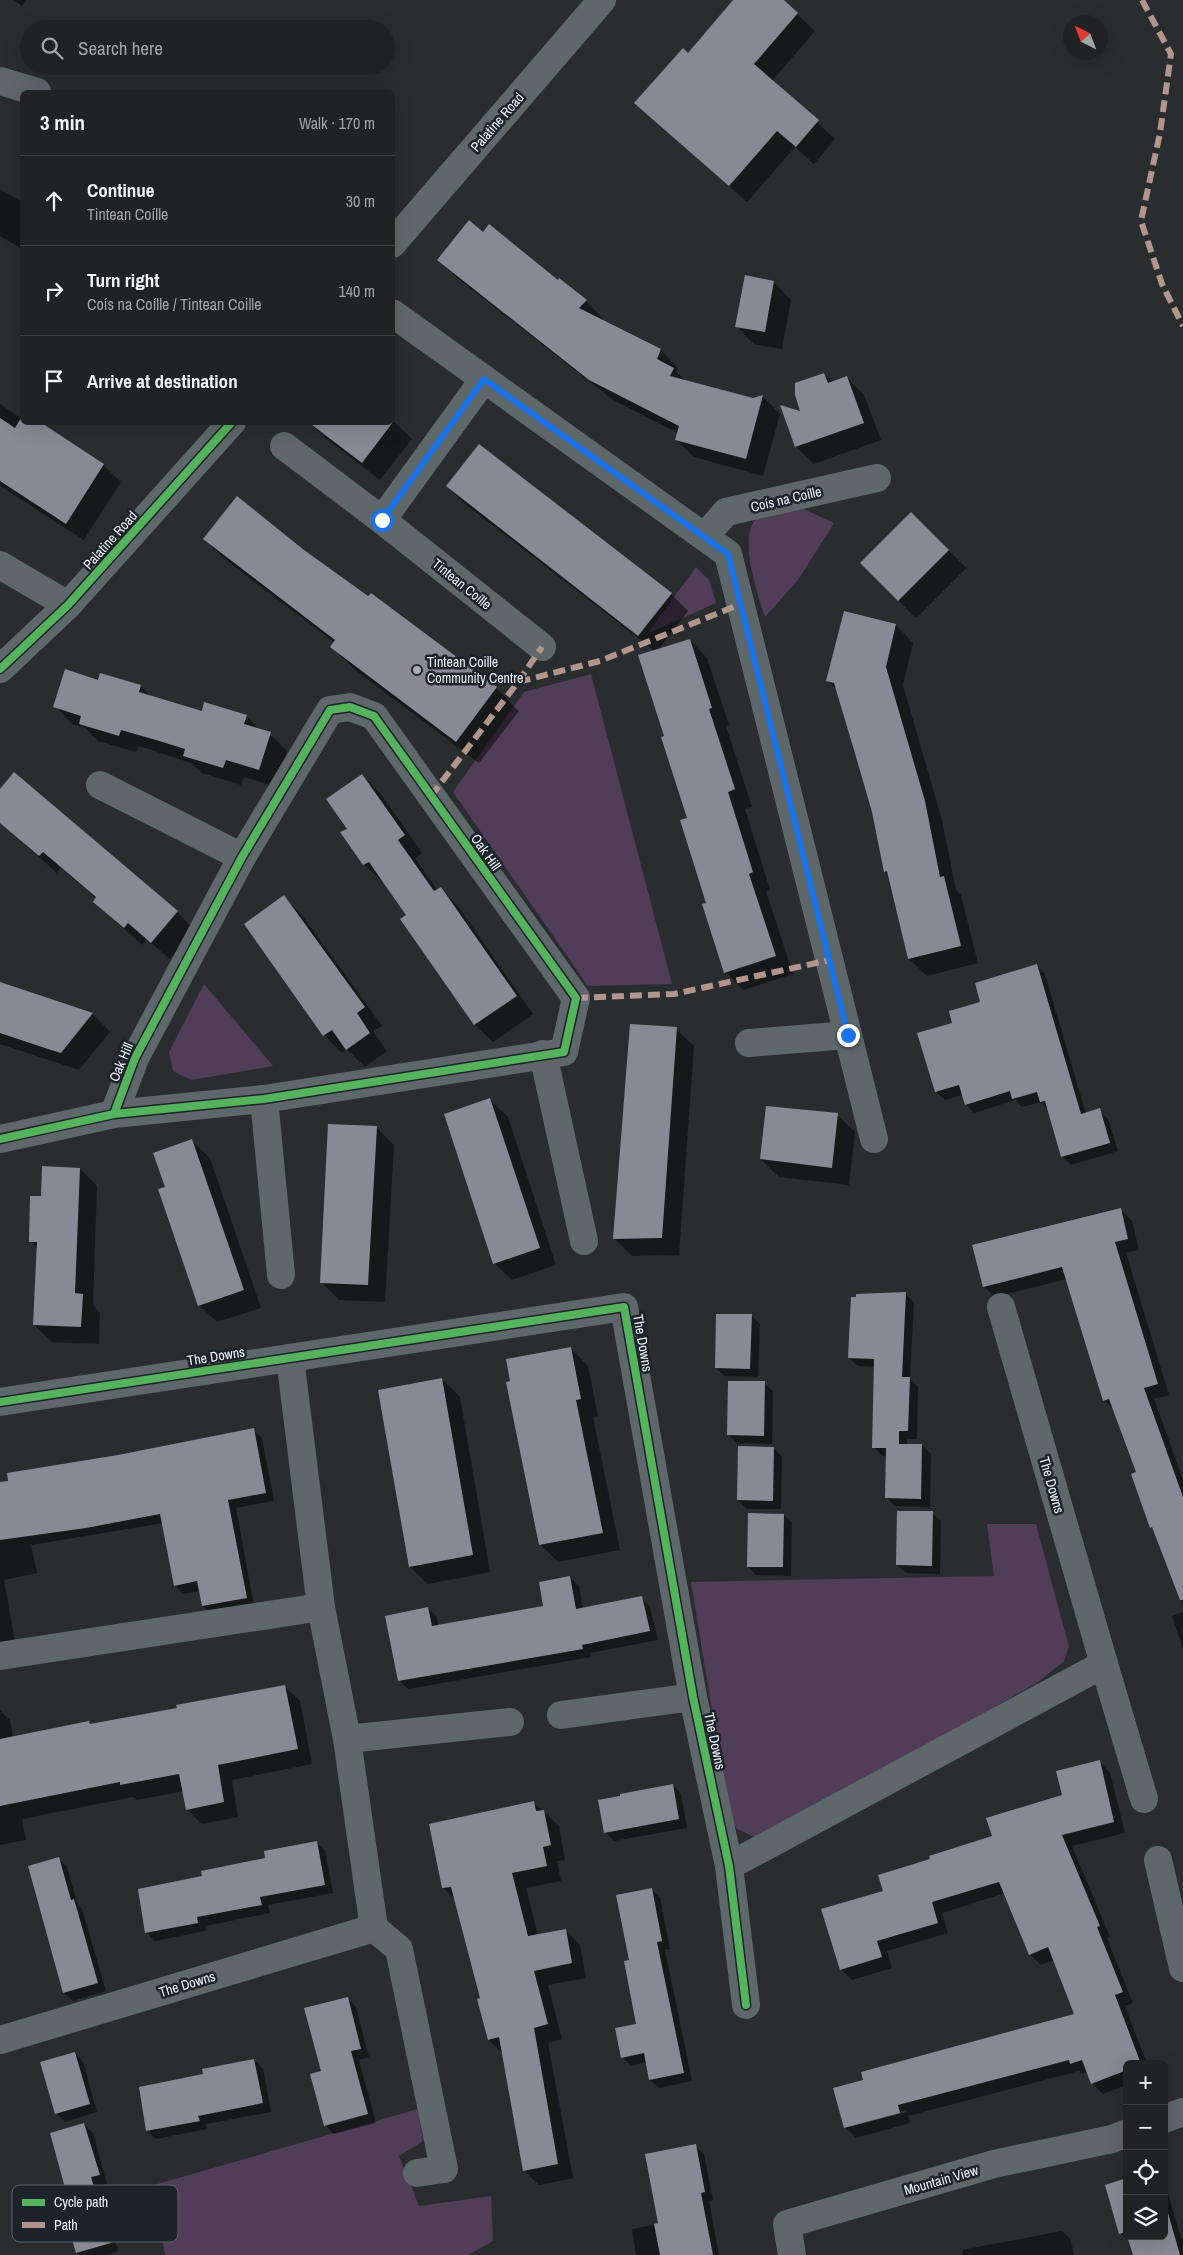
<!DOCTYPE html>
<html lang="en">
<head>
<meta charset="utf-8">
<style>
  :root { --surface:#202224; --page:#282a2c; --text:#f1f3f6; --muted:#a2a4a6; --line:#3d3f41 }
  body { margin:0; font-family:"Archivo Narrow",sans-serif; background:var(--page); color:var(--text) }
  .controls { position:absolute; right:15px; bottom:15px; display:grid; overflow:hidden; border-radius:8px; box-shadow:0 5px 20px #0002 }
  .controls button { width:45px; height:45px; display:grid; place-items:center; padding:0; border:0; border-bottom:1px solid var(--line); background:var(--surface); color:var(--text); font:25px sans-serif }
  .compass { position:absolute; left:1063px; top:15px; width:45px; height:45px; border-radius:50%; background:var(--surface); box-shadow:0 5px 20px #0002; rotate:318deg }
  .stop { position:absolute; width:15px; height:15px; margin:-11px; border:4px solid #1a73e8; border-radius:50%; background:#fff }
  .stop.end { background:#1a73e8; border-color:#fff; box-shadow:0 1px 5px #0008 }
  .list { margin:0; padding:0; list-style:none }
  h2 { display:flex; justify-content:space-between; align-items:center; height:65px; margin:0; padding:0 20px; font-size:21px }
  h2 small { font-size:16px; font-weight:400; color:var(--muted) }
  .list li { display:grid; grid-template-columns:32px 1fr auto; gap:15px; align-items:center; box-sizing:border-box; height:90px; padding:0 20px; border-top:1px solid var(--line) }
  .list b { display:block; font-size:19px; white-space:nowrap }
  .list p { margin:0; font-size:16px; white-space:nowrap; color:var(--muted) }
  .list em { font-size:16px; font-style:normal; color:var(--muted) }
  .icon { flex:none; width:28px; height:28px; fill:none; stroke:currentColor; stroke-width:2; stroke-linecap:round; stroke-linejoin:round }
  .map { position:relative; flex:none; width:1183px; height:2255px; overflow:hidden }
  .search { position:absolute; background:var(--surface); box-shadow:0 5px 20px #0002; left:20px; top:20px; width:375px; height:55px; display:flex; align-items:center; gap:12px; box-sizing:border-box; padding:0 18px; border-radius:28px; color:var(--muted); font-size:19px }
  .panel { position:absolute; background:var(--surface); box-shadow:0 5px 20px #0002; left:20px; top:90px; width:375px; height:335px; border-radius:8px }
  .map>svg:first-child { display:block }
  .green { fill:#523d58 }
  .shadow { fill:#0007; fill-rule:evenodd }
  .building { fill:#898996 }
  .lines { fill:none; stroke-linecap:round; stroke-linejoin:round }
  .minor { stroke:#5e676a; stroke-width:28 }
  .quiet { stroke:#b2968c; stroke-width:6; stroke-dasharray:12 6; stroke-linecap:butt }
  .cycleway-casing { stroke:#1c232a; stroke-width:11 }
  .cycleway { stroke:#56b35d; stroke-width:8 }
  .route { stroke:#1a73e8; stroke-width:6 }
  .poi-dot { fill:#abafb3; stroke:#1c232a; stroke-width:2 }
  .labels { text-anchor:middle; stroke-width:5; stroke-linejoin:round; paint-order:stroke }
  .street-label { font-size:14px; fill:#f0f5fa; stroke:#1c232a }
  .poi-label { font-size:14px; fill:#f0f5fa; stroke:#1c232a; text-anchor:start }
  .key { fill:#1c232a; stroke:#5c6268; stroke-width:1 }
  .key-label { font-size:14px; fill:#f0f5fa }
</style>
</head>
<body>
<div class="map">
<svg width="1183" height="2255" viewBox="0 0 1183 2255">
  <rect width="100%" height="100%" fill="#2a2d30"/>
  <g class="green">
    <path d="M795,505L834,523L798,580L765,617C758,595 738,538 756,519C767,508 781,506 795,505Z"/>
    <path d="M696,567L709,580L716,603L647,634Z"/>
    <path d="M591,674L672,984L588,986L453,792L524,692Z"/>
    <path d="M204,984L273,1066L191,1080L173,1071L169,1052Z"/>
    <path d="M987,1524H1036L1069,1647L1064,1661L1037,1683L759,1839L737,1829L729,1814L691,1582L994,1576Z"/>
    <path d="M418,2109L423,2141L399,2156L419,2206L491,2196L493,2241L468,2255H165L154,2185Z"/>
  </g>
  <g class="shadow">
    <path d="M14,0H27L22,6Z"/>
    <path d="M734,0H782L815,31L772,81L835,139L814,164L795,147L747,202L636,103L688,55Z"/>
    <path d="M0,189L22,202V249L0,236Z"/>
    <path d="M483,233L586,301L603,319L601,321L661,350L678,368L676,372L686,381L753,400L762,396L780,414L763,476L694,457L676,440L678,433L613,400L456,277L439,259Z"/>
    <path d="M746,277L774,282L791,300L782,349L754,344L736,326Z"/>
    <path d="M824,374L832,382L846,377L864,395L881,440L814,464L796,447L782,407L802,413Z"/>
    <path d="M0,404L22,419V422L103,465L121,482L84,540L0,486Z"/>
    <path d="M392,420L412,439L380,480L324,437L309,422H392Z"/>
    <path d="M447,486L671,594L688,611L658,650L690,640L707,658L729,725L726,726L752,807L745,809L770,890L766,891L793,974L743,990L726,972L708,904L689,818L665,737L655,651L465,504Z"/>
    <path d="M911,513L966,568L916,618L861,563Z"/>
    <path d="M204,539L304,551L369,598L371,594L496,688L519,711L479,763L354,669L332,647L335,643L227,561Z"/>
    <path d="M844,612L896,625L913,643L903,685L942,820L956,890L961,895L978,963L927,976L909,959L889,876L885,871L873,811L838,691L828,681Z"/>
    <path d="M101,674L141,686L151,697L202,713L246,716L261,731L270,734L287,751L276,787L244,777L241,785L202,773L191,763L139,746L136,752L98,741L85,728L72,724L55,706L99,681Z"/>
    <path d="M362,775L380,793L422,853L415,858L438,891L441,889L458,906L533,1014L493,1042L475,1025L402,919L408,916L384,881L382,882L364,864L342,833L348,829Z"/>
    <path d="M0,791L177,912L194,929L170,959L146,939L142,945L94,902L97,899L61,868L57,873L25,845L0,817Z"/>
    <path d="M284,897L302,915L382,1026L373,1031L387,1051L365,1067L347,1049L342,1053L324,1035Z"/>
    <path d="M1037,966L1045,974L1086,1114L1099,1110L1108,1119L1118,1151L1071,1165L1062,1156L1049,1111L1041,1102L1022,1107L1015,1100L974,1113L966,1104L963,1095L945,1100L936,1092L953,1024Z"/>
    <path d="M0,984L93,1014L110,1032L79,1070L0,1044Z"/>
    <path d="M676,1029L694,1046L679,1255L632,1256L614,1238Z"/>
    <path d="M490,1100L508,1117L556,1265L512,1280L494,1263Z"/>
    <path d="M837,1115L855,1132L849,1185L779,1177L761,1159Z"/>
    <path d="M376,1127L394,1145L385,1302L339,1300L321,1282Z"/>
    <path d="M192,1141L210,1158L261,1308L217,1322L199,1305L166,1188Z"/>
    <path d="M80,1169L97,1186L93,1305L100,1313L99,1344L52,1342L34,1325L38,1249L30,1241L42,1198Z"/>
    <path d="M1120,1209L1132,1221L1139,1250L1126,1253L1169,1395L1154,1399L1183,1479V1606L1156,1532L1151,1527L1138,1473L1115,1411L1104,1400L1067,1279L995,1297L984,1286Z"/>
    <path d="M905,1293L914,1302L910,1378L918,1387L917,1439H907V1445H922L931,1454L930,1507L895,1506L886,1497L887,1456H882L874,1447L875,1367L858,1366L849,1358Z"/>
    <path d="M752,1316L760,1324L758,1377L724,1376L716,1368Z"/>
    <path d="M570,1348L588,1366L598,1416L593,1417L620,1550L558,1562L540,1544Z"/>
    <path d="M442,1379L460,1397L490,1572L428,1584L410,1567L379,1391Z"/>
    <path d="M764,1383L773,1391L772,1444L737,1443L729,1435Z"/>
    <path d="M253,1430L262,1438L274,1501L236,1508L254,1606L212,1614L203,1606L200,1591L183,1594L175,1585L163,1523L31,1545L37,1573L4,1580L15,1642L0,1645V1508L118,1456Z"/>
    <path d="M774,1448L782,1457L781,1509H746L738,1500Z"/>
    <path d="M932,1513L941,1521L940,1574L906,1573L897,1565Z"/>
    <path d="M784,1515L792,1523L791,1576L756,1575L748,1566Z"/>
    <path d="M570,1577L579,1586L583,1609L642,1598L650,1607L658,1640L590,1653L591,1657L408,1689L399,1680L428,1608L437,1617L438,1626L545,1607Z"/>
    <path d="M1183,1612V1649L1172,1616Z"/>
    <path d="M284,1686L300,1701L312,1764L232,1780L238,1817L202,1824L187,1809L184,1791L137,1800L133,1797L22,1819L26,1840L0,1845V1710L10,1720L13,1738L89,1722L91,1725L178,1709Z"/>
    <path d="M1100,1762L1110,1773L1125,1833L1072,1846L1110,1937L1107,1938L1133,2003L1125,2006L1147,2064H1127V2085L1103,2094L1092,2083L1088,2072L1082,2074L1079,2071L908,2116L910,2123L856,2138L845,2127L864,2081L1076,2015L1054,1960L1041,1965L1030,1954L1005,1893L942,1913L948,1933L887,1951L892,1968L852,1980L841,1969L884,1892L932,1860L994,1837L1063,1795ZM906,2110L907,2112L850,2127V2125Z"/>
    <path d="M673,1785L681,1794L687,1828L614,1841L605,1832Z"/>
    <path d="M534,1803L559,1826L565,1860L557,1861L561,1881L526,1888L538,1935L566,1930L580,1945L586,1978L548,1985L562,2039L548,2043L573,2178L539,2185L524,2170L504,2055L489,2040L482,1999L456,1900L443,1888Z"/>
    <path d="M316,1842L325,1851L333,1893L268,1905L270,1913L205,1926L206,1931L155,1941L146,1932L203,1877Z"/>
    <path d="M59,1859L67,1867L78,1905L82,1909L106,1991L73,2001L64,1993Z"/>
    <path d="M651,1889L660,1898L670,1949L665,1950L692,2081L659,2088L650,2080L647,2062L631,2066L623,2057L638,2025L630,1961Z"/>
    <path d="M348,1998L356,2007L369,2057L359,2060L376,2123L334,2134L325,2125L323,2072Z"/>
    <path d="M75,2053L83,2062L97,2112L65,2122L56,2113Z"/>
    <path d="M254,2060L263,2069L271,2112L206,2124L207,2129L156,2139L147,2131L140,2088L205,2075Z"/>
    <path d="M84,2124L93,2133L107,2184L99,2186L118,2251L106,2255H79L77,2253L70,2199Z"/>
    <path d="M695,2146L704,2154L713,2200L709,2201L719,2255H636L632,2229L659,2224Z"/>
    <path d="M1127,2179V2236H1164V2180L1181,2238H1183V2255H1134L1130,2241L1120,2233Z"/>
    <path d="M1062,2231L1071,2240L1074,2255H963L962,2250Z"/>
  </g>
  <g class="building">
    <path d="M733,0H784L798,13L754,64L819,120L796,147L777,131L729,186L634,103L683,48L688,53Z"/>
    <path d="M469,220L483,232L489,224L558,280L559,278L587,300L579,308L661,349L657,359L674,368L670,376L753,398L763,395L746,459L675,440L679,426L589,380L437,260Z"/>
    <path d="M745,275L774,281L765,332L735,327Z"/>
    <path d="M824,373L828,383L847,376L864,423L795,447L780,405L800,411L795,395V383Z"/>
    <path d="M22,416V422H40L104,464L66,524L0,481V418L15,428Z"/>
    <path d="M308,422H393L362,463Z"/>
    <path d="M479,444L672,593L638,636L446,486Z"/>
    <path d="M237,496L304,550L368,596L371,593L497,687L456,742L330,647L335,640L203,539Z"/>
    <path d="M911,512L949,550L898,601L860,563Z"/>
    <path d="M844,611L896,624L886,667L925,801L940,877L944,876L961,946L908,959L887,871L884,872L872,812L854,750L834,683L826,681Z"/>
    <path d="M690,639L712,708L709,709L735,789L728,792L753,872L749,874L776,956L724,973L702,904L706,903L680,820L687,818L661,737L664,736L638,655Z"/>
    <path d="M65,669L98,680L100,673L141,685L139,692L202,711L204,702L247,715L244,724L271,732L259,770L226,760L223,768L183,756L185,749L156,740L121,730L119,736L79,724L81,716L53,707Z"/>
    <path d="M14,772L178,911L151,943L128,923L124,928L93,902L96,897L69,874L43,852L39,856L0,823V789Z"/>
    <path d="M362,774L405,835L398,840L434,891L441,887L517,996L474,1025L400,919L406,915L387,888L369,862L363,865L340,832L347,829L326,799Z"/>
    <path d="M284,895L365,1007L357,1013L370,1033L346,1050L332,1030L323,1036L244,924Z"/>
    <path d="M1037,964L1081,1114L1100,1108L1110,1143L1061,1157L1045,1101L1040,1102L1037,1092L1012,1099L1010,1091L965,1105L959,1085L935,1092L917,1033L952,1023L949,1011L980,1002L975,983Z"/>
    <path d="M0,982L93,1013L61,1053L51,1050L0,1033Z"/>
    <path d="M630,1024L677,1027L662,1238L613,1239Z"/>
    <path d="M490,1098L540,1248L493,1264L444,1114Z"/>
    <path d="M766,1106L838,1113L832,1168L760,1159Z"/>
    <path d="M328,1124L377,1126L368,1285L320,1283Z"/>
    <path d="M192,1139L244,1290L198,1306L158,1189L165,1187L153,1153Z"/>
    <path d="M42,1166L80,1168L75,1293L83,1294L81,1327L33,1325L37,1242H29L30,1196H41Z"/>
    <path d="M1121,1208L1128,1239L1115,1242L1158,1384L1144,1388L1183,1497V1600H1180L1152,1527L1150,1528L1131,1474L1136,1472L1109,1399L1103,1401L1062,1267L983,1287L972,1245Z"/>
    <path d="M906,1292L902,1377H910L908,1431H899V1444H922L921,1499L885,1498L886,1448H872L874,1359L848,1358L851,1297H856V1294Z"/>
    <path d="M716,1314H752L750,1369L715,1368Z"/>
    <path d="M571,1347L581,1399L576,1400L603,1533L539,1545L506,1382L510,1381L506,1359Z"/>
    <path d="M442,1378L473,1555L409,1567L378,1390Z"/>
    <path d="M728,1381H765L764,1436L727,1435Z"/>
    <path d="M254,1428L266,1493L228,1500L247,1598L202,1606L197,1581L174,1586L160,1514L86,1528L0,1540V1482L8,1481L7,1473L118,1455Z"/>
    <path d="M738,1446L774,1447L773,1501L737,1500Z"/>
    <path d="M897,1511H933L932,1566L896,1565Z"/>
    <path d="M748,1513L784,1514L783,1567H747Z"/>
    <path d="M570,1576L576,1609L642,1596L650,1631L582,1645L583,1649L398,1681L385,1616L428,1607L432,1626L543,1606L539,1582Z"/>
    <path d="M285,1685L298,1749L218,1765L224,1802L186,1810L179,1774L120,1785V1782L0,1806V1739L89,1721L90,1724L177,1708L176,1705Z"/>
    <path d="M1100,1760L1114,1822L1062,1835L1100,1926L1097,1927L1123,1992L1115,1995L1141,2064H1126L1127,2070L1091,2084L1082,2060L1070,2064L1069,2060L898,2105L900,2113L844,2128L833,2088L863,2080L861,2072L1074,2014L1048,1947L1029,1955L999,1882L932,1902L938,1923L877,1941L882,1957L840,1970L821,1909L883,1891L878,1875L930,1859L929,1856L992,1836L986,1818L1062,1795L1056,1771Z"/>
    <path d="M673,1784L679,1819L604,1833L598,1800L620,1796V1794Z"/>
    <path d="M534,1801L536,1811L544,1810L551,1845L543,1847L547,1866L512,1873L528,1936L566,1929L572,1963L534,1971L548,2024L534,2028L558,2164L523,2171L499,2037L488,2040L477,1999L480,1998L451,1887L442,1888L429,1824Z"/>
    <path d="M317,1841L325,1885L260,1897L262,1905L197,1917L198,1923L145,1933L138,1889L202,1876L201,1871L265,1858L264,1851Z"/>
    <path d="M59,1857L71,1900L74,1899L98,1983L63,1993L28,1866Z"/>
    <path d="M652,1888L662,1941L657,1942L684,2073L649,2080L644,2053L621,2058L615,2028L636,2024L624,1961L629,1960L616,1895Z"/>
    <path d="M348,1997L361,2049L351,2051L368,2114L324,2126L310,2074L321,2071L304,2008Z"/>
    <path d="M75,2052L90,2104L55,2114L40,2062Z"/>
    <path d="M254,2059L263,2103L198,2116L200,2121L146,2131L139,2087L203,2074L202,2069Z"/>
    <path d="M84,2123L100,2175L91,2177L111,2243L76,2253L61,2201L68,2199L50,2133Z"/>
    <path d="M696,2144L705,2192L701,2193L713,2255H660L654,2224L658,2223L645,2154Z"/>
    <path d="M1127,2178V2234L1126,2232L1119,2234L1105,2185Z"/>
    <path d="M1164,2199L1180,2255H1133L1127,2236H1164Z"/>
  </g>
  <g class="lines">
    <g class="minor">
      <path d="M0,81L37,92"/>
      <path d="M392,244L602,0"/>
      <path d="M392,313L728,554L874,1139"/>
      <path d="M284,446L382,520L542,647"/>
      <path d="M382,520L484,379"/>
      <path d="M705,536L726,512L877,478"/>
      <path d="M0,565L68,605"/>
      <path d="M0,669L68,605L232,422"/>
      <path d="M100,785L242,857"/>
      <path d="M749,1043L848,1035"/>
      <path d="M543,1054L584,1241"/>
      <path d="M264,1099L281,1275"/>
      <path d="M0,1139L114,1114L264,1099L564,1052L576,998L374,716L350,707L330,710L242,857L135,1058L114,1114"/>
      <path d="M0,1402L624,1307L693,1697L729,1866L746,2005"/>
      <path d="M0,1656L321,1607"/>
      <path d="M1104,1664L1144,1799"/>
      <path d="M561,1715L693,1697"/>
      <path d="M347,1739L510,1722"/>
      <path d="M1158,1860L1183,1968"/>
      <path d="M729,1866L1104,1664L1001,1307"/>
      <path d="M374,1928L399,1949L444,2169L417,2173"/>
      <path d="M0,2040L374,1928L347,1739L321,1607L290,1358"/>
      <path d="M1164,2119L1183,2112"/>
      <path d="M792,2255L787,2224L994,2164L1112,2139L1127,2133"/>
    </g>
    <g class="quiet">
      <path d="M1142,0L1171,54L1160,133L1141,221L1162,284L1183,326"/>
      <path d="M518,682L542,647"/>
      <path d="M431,796L518,682L600,661L741,604"/>
      <path d="M576,998L674,994L830,960"/>
    </g>
    <defs>
      <g id="cycleway">
        <path d="M0,669L68,605L232,422"/>
        <path d="M0,1139L114,1114L264,1099L564,1052L576,998L374,716L350,707L330,710L242,857L135,1058L114,1114"/>
        <path d="M0,1402L624,1307L693,1697L729,1866L746,2005"/>
      </g>
    </defs>
    <use href="#cycleway" class="cycleway-casing"/>
    <use href="#cycleway" class="cycleway"/>
  </g>
  <g class="lines">
    <path class="route" d="M382,520L484,379L728,554L848,1035"/>
  </g>
  <circle class="poi-dot" cx="417" cy="670" r="5"/>
  <g class="labels">
    <g class="street-label">
      <text transform="translate(497 122) rotate(-49)" y="5">Palatine Road</text>
      <text transform="translate(786 499) rotate(-13)" y="5">Coís na Coílle</text>
      <text transform="translate(110 540) rotate(-48)" y="5">Palatine Road</text>
      <text transform="translate(462 584) rotate(39)" y="5">Tintean Coílle</text>
      <text transform="translate(486 852) rotate(55)" y="5">Oak Hill</text>
      <text transform="translate(121 1062) rotate(-67)" y="5">Oak Hill</text>
      <text transform="translate(643 1343) rotate(80)" y="5">The Downs</text>
      <text transform="translate(216 1356) rotate(-9)" y="5">The Downs</text>
      <text transform="translate(1052 1485) rotate(74)" y="5">The Downs</text>
      <text transform="translate(715 1741) rotate(78)" y="5">The Downs</text>
      <text transform="translate(187 1984) rotate(-17)" y="5">The Downs</text>
      <text transform="translate(941 2180) rotate(-16)" y="5">Mountain View</text>
    </g>
    <g class="poi-label">
      <text x="427" y="667">Tintean Coille<tspan x="427" dy="16">Community Centre</tspan></text>
    </g>
  </g>
  <rect x="12" y="2185" width="166" height="57" rx="8" class="key"/>
  <rect x="22" y="2199" width="23" height="7" fill="#56b35d"/>
  <rect x="22" y="2222" width="23" height="6" fill="#b2968c"/>
  <g class="key-label">
    <text x="54" y="2207">Cycle path</text>
    <text x="54" y="2230">Path</text>
  </g>
</svg>
<div class="controls">
<button>+</button>
<button>−</button>
<button><svg class="icon" aria-label="locate" viewBox="0 0 24 24"><circle cx="12" cy="12" r="6"/><path d="M12 2v4M12 18v4M2 12h4M18 12h4"/></svg></button>
<button><svg class="icon" aria-label="layers" viewBox="0 0 24 24"><path d="M12 4l9 5-9 5-9-5zM3 14l9 5 9-5"/></svg></button>
</div>
<svg class="compass" viewBox="-18 -18 36 36"><path d="M0-13l5 13h-10z" fill="#e53935"/><path d="M0 13l5-13h-10z" fill="#a2a4a6"/></svg>
<div class="stop" style="left:382px;top:520px"></div>
<div class="stop end" style="left:848px;top:1035px"></div>
<div class="search"><svg class="icon" aria-label="search" viewBox="0 0 24 24"><circle cx="10" cy="10" r="6"/><path d="M15 15l6 6"/></svg>Search here</div>
<section class="panel">
<h2>3 min<small>Walk · 170 m</small></h2>
<ul class="list">
<li><svg class="icon" aria-label="ahead" viewBox="0 0 24 24"><path d="M12 20V5M6 11l6-6 6 6"/></svg><div><b>Continue</b><p>Tintean Coílle</p></div><em>30 m</em></li>
<li><svg class="icon" aria-label="right" viewBox="0 0 24 24"><path d="M7 20v-9h11M14 6l5 5-5 5"/></svg><div><b>Turn right</b><p>Coís na Coílle / Tintean Coille</p></div><em>140 m</em></li>
<li><svg class="icon" aria-label="arrive" viewBox="0 0 24 24"><path d="M6 21V4h12l-3 4 3 4H6"/></svg><div><b>Arrive at destination</b></div></li>
</ul>
</section>
</div>
</body>
</html>
